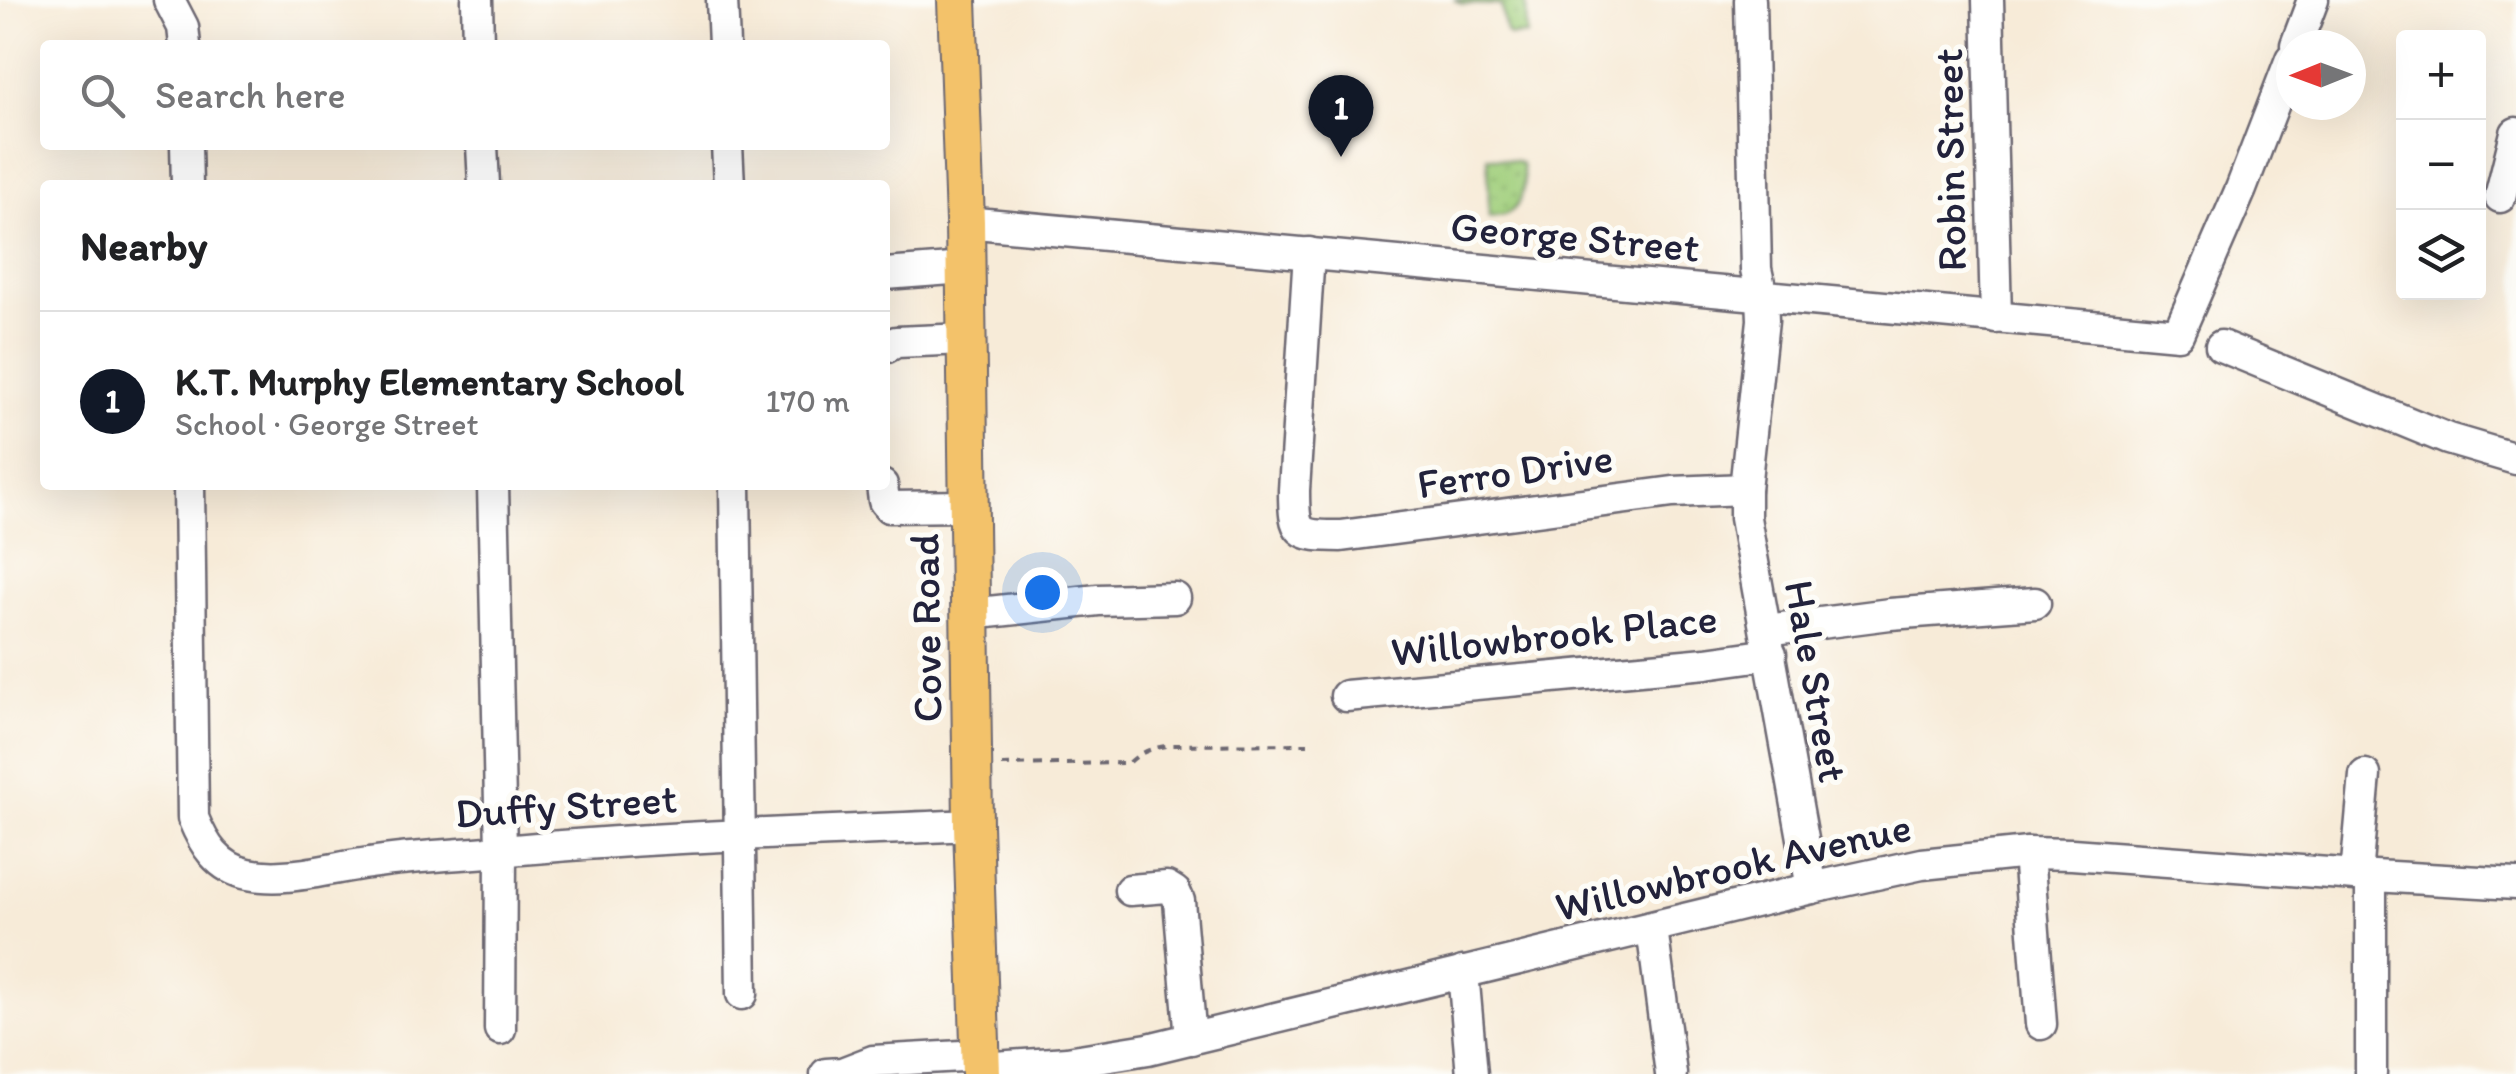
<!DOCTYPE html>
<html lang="en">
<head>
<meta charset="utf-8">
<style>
  :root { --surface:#fff; --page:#f6f6f6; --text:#202124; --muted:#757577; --line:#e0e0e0; --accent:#111827 }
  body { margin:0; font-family:Itim,sans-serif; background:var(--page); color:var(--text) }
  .controls { position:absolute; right:30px; top:30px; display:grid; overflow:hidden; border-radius:10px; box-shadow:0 10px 40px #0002 }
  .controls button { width:90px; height:90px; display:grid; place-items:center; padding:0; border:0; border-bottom:2px solid var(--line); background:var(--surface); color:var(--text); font:50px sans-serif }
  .compass { position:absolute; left:2276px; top:30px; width:90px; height:90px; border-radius:50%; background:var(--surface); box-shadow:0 10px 40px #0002; rotate:269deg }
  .you { position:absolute; left:1042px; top:592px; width:35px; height:35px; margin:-25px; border:8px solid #fff; border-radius:50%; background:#1a73e8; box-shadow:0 0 0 15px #1a73e833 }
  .badge { display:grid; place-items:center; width:65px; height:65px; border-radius:50%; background:var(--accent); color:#fff; font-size:32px; font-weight:700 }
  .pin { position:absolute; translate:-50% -82px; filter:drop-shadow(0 2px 5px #0008) }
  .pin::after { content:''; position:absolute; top:52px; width:35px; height:30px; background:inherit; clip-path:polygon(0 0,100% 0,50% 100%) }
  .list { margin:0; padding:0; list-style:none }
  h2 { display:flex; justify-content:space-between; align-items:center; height:130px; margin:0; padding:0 40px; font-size:42px }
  h2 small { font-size:32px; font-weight:400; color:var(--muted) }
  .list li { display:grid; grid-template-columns:65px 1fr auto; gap:30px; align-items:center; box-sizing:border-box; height:180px; padding:0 40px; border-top:2px solid var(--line) }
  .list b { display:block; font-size:38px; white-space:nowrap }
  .list p { margin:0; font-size:32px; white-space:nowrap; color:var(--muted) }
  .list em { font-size:32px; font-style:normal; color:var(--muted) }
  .icon { flex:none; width:55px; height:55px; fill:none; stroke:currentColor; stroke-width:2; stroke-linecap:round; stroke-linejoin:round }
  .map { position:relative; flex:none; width:2516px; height:1074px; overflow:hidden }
  .search { position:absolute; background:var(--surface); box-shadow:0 10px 40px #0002; left:40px; top:40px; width:850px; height:110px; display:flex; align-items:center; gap:25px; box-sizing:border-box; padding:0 35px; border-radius:10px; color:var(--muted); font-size:38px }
  .panel { position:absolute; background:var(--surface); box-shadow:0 10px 40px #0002; left:40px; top:180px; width:850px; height:310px; border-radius:10px }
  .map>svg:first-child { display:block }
  .park { fill:url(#park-dots); stroke:#62785c; stroke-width:2.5 }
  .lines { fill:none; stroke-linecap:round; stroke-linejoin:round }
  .minor-casing { stroke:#6d6872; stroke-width:35 }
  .major-casing { stroke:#6d6872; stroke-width:42 }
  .path { stroke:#6d6872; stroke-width:4; stroke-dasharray:8 8; stroke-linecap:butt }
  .minor { stroke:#fff; stroke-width:30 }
  .major { stroke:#f3c26a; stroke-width:38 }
  .labels { text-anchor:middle; stroke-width:10; stroke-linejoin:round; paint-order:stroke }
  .street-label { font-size:42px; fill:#22223b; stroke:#fdfcf7 }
</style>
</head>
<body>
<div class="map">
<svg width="2516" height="1074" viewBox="0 0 2516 1074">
  <defs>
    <pattern id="park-dots" width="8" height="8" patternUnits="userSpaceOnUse" patternTransform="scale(2.5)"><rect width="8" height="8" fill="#a1cf7d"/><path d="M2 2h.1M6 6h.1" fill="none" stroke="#8ab16d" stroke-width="1.8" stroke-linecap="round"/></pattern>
  </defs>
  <rect width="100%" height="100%" fill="#fdfcf7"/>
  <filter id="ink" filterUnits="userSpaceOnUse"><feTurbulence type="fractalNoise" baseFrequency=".01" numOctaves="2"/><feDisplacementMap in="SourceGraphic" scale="20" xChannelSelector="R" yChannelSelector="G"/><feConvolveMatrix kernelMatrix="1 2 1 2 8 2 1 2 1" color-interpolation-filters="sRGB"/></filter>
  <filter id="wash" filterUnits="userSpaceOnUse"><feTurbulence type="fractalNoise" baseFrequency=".0048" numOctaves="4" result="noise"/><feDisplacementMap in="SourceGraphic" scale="40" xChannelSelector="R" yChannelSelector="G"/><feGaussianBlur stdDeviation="2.25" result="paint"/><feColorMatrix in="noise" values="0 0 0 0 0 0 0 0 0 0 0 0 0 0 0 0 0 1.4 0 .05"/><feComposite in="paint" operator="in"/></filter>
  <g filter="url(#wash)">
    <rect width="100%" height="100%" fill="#f7ebd8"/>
    <g class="park">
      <path d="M1454,0H1526L1527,35L1510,36L1506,32L1501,5L1462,4Z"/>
      <path d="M1488,157L1516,161L1522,164C1525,181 1525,205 1507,214C1505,215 1491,217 1489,217Z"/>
    </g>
  </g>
  <g filter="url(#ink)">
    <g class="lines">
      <defs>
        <g id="minor">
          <path d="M169,0L183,27L185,45"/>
          <path d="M477,0L478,45"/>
          <path d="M722,0L724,45"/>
          <path d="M1750,0L1756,269L1762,296L1763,320L1745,489V518L1812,888"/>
          <path d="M1988,0L1996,318"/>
          <path d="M2296,45L2313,0"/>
          <path d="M186,145L187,185"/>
          <path d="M482,145L484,185"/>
          <path d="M727,145L729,185"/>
          <path d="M2500,197L2516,133"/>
          <path d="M965,222L2178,334L2241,189L2291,59"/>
          <path d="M1309,253L1294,490C1294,534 1297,536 1341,536L1673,492L1745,489"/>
          <path d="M885,274L965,268"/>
          <path d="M2221,346L2448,439L2516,459"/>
          <path d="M885,348L896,342L966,339"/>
          <path d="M189,485L193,818C204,845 218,868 248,874C287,882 330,868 369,863C408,857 449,855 489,852C650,837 812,832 973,825"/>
          <path d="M493,485L501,850L500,1029"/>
          <path d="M735,485L742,994"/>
          <path d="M882,485L884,501L889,507L969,506"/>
          <path d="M970,614L1098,600L1175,598"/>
          <path d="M1766,630L1890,614L2035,603"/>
          <path d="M1346,696L1706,663L1771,654"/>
          <path d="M2028,853L2041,1024"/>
          <path d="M2356,875L2365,775"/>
          <path d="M1130,890L1167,887L1175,892L1179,901L1191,1039"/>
          <path d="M1652,928L1671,1074"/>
          <path d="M1463,972L1472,1074"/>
          <path d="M981,1068L1067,1062L1148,1049L1812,888L1922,864L2028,853L2072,854L2356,875L2516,884"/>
          <path d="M826,1074L842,1073L873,1061L980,1055"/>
          <path d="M2371,1074V876"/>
        </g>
        <path id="major" d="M957,0L965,222L973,825L981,1074"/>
      </defs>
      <use href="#minor" class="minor-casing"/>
      <use href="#major" class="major-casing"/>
      <path class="path" d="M1002,765L1129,763C1141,751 1155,747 1172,745L1308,744"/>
      <use href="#minor" class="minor"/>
      <use href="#major" class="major"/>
    </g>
  </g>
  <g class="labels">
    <g class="street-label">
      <text transform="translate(1949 160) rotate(-91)" y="15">Robin Street</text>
      <text transform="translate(1575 236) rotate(5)" y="15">George Street</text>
      <text transform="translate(1515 470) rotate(-8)" y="15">Ferro Drive</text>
      <text transform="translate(925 628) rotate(-91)" y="15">Cove Road</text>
      <text transform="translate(1554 634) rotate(-6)" y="15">Willowbrook Place</text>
      <text transform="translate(1817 681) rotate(80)" y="15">Hale Street</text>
      <text transform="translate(566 805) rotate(-4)" y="15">Duffy Street</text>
      <text transform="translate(1733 866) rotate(-13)" y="15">Willowbrook Avenue</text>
    </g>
  </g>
</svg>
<div class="controls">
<button>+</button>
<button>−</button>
<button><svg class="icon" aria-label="layers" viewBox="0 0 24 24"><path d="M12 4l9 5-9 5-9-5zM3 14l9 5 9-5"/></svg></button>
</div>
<svg class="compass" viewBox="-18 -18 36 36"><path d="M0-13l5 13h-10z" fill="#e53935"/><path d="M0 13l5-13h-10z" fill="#757577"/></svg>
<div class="you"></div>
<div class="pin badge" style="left:1341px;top:157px">1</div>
<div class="search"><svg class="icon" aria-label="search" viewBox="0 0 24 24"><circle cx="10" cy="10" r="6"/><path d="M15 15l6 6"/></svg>Search here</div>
<section class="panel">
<h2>Nearby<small></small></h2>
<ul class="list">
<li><span class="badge">1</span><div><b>K.T. Murphy Elementary School</b><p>School · George Street</p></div><em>170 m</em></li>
</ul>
</section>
</div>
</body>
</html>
